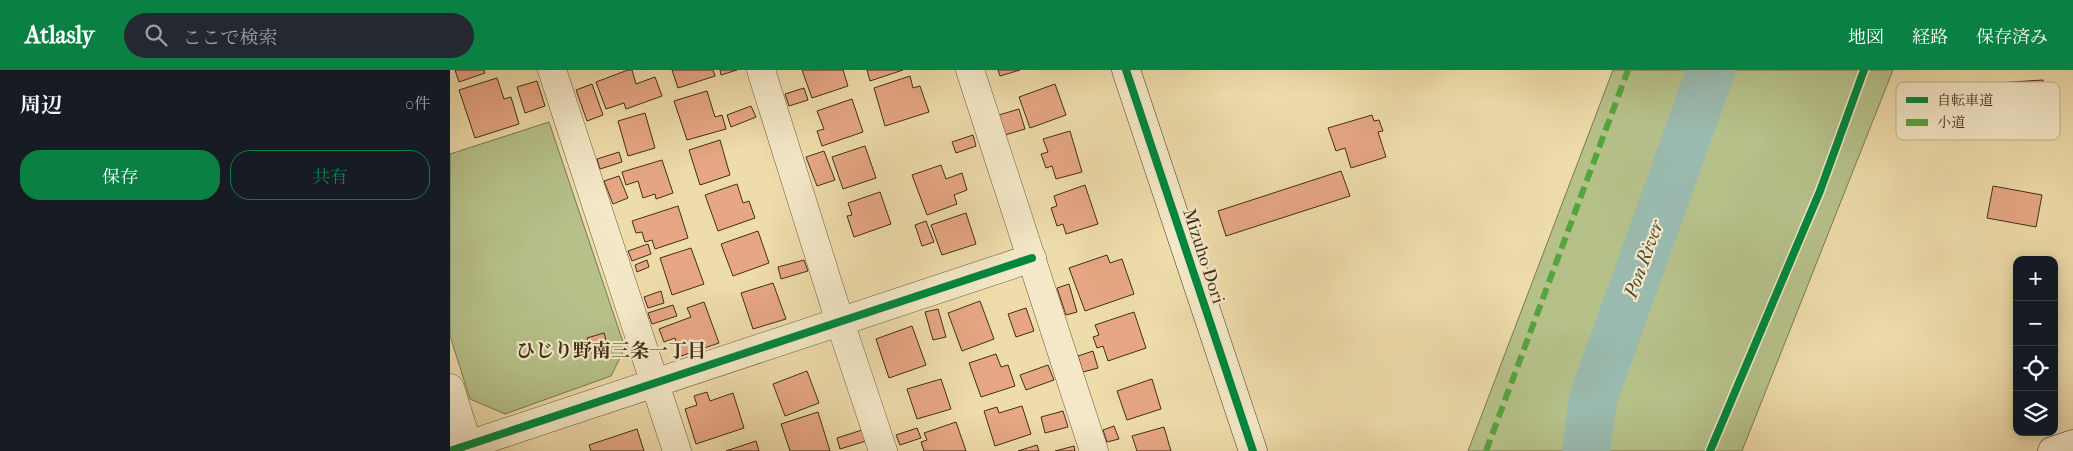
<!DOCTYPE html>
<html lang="ja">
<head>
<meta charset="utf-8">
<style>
  :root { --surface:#171b24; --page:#242831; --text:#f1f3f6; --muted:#9ea1a6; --line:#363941; --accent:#0b8043 }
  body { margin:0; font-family:"IM FELL French Canon","Noto Serif JP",serif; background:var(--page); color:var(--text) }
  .controls { position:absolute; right:15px; bottom:15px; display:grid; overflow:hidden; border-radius:10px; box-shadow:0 2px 12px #0003 }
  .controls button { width:45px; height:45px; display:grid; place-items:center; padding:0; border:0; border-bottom:1px solid var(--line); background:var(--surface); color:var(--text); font:25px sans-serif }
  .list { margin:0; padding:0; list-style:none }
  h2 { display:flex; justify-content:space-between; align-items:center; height:65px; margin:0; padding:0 20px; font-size:21px }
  h2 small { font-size:16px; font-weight:400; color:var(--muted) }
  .actions { display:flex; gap:10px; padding:15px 20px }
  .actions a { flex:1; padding:11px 0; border:1px solid var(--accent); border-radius:20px; text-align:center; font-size:18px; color:var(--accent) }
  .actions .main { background:var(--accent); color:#fff }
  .icon { flex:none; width:28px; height:28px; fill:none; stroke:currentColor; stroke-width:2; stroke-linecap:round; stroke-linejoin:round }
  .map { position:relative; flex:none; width:1623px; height:381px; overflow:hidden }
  header { display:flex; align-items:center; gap:30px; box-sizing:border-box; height:70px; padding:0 25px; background:var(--accent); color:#fff }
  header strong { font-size:24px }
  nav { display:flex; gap:28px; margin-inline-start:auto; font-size:18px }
  .search { width:350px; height:45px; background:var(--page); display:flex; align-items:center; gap:12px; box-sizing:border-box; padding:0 18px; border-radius:28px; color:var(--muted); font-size:19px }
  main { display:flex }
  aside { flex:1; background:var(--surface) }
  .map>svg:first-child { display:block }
  .green { fill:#b6c18a; stroke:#7c7851 }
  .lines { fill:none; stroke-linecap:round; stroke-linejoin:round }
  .river { stroke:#9abaaf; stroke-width:48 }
  .building { fill:#e7a784; stroke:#412f18 }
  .street-casing { stroke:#6c5a3c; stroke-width:29 }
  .secondary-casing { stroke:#412f18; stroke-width:29 }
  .street { stroke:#f4e8c8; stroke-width:28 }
  .secondary { stroke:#f4e8c8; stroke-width:28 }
  .quiet { stroke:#55a440; stroke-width:6; stroke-dasharray:12 6; stroke-linecap:butt }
  .cycleway-casing { stroke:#f4e8c8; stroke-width:11 }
  .cycleway { stroke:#00873e; stroke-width:8 }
  .labels { text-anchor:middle; stroke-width:4.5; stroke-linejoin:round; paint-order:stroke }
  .street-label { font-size:18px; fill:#412f18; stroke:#f4e8c8 }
  .water-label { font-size:19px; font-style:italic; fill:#534b36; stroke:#f4e8c8 }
  .neighbourhood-label { font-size:19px; font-weight:bold; fill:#412f18; stroke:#f4e8c8 }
  .key { fill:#f4e8c8; stroke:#beb093; stroke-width:1 }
  .key-label { font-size:14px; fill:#412f18 }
</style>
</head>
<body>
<header>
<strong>Atlasly</strong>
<div class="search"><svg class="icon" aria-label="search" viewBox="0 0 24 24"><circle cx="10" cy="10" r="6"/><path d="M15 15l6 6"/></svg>ここで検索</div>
<nav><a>地図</a><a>経路</a><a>保存済み</a></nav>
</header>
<main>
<aside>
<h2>周辺<small>0件</small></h2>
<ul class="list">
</ul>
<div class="actions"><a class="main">保存</a><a>共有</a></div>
</aside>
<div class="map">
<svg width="1623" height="381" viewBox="0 0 1623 381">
  <rect width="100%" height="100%" fill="#eedcaa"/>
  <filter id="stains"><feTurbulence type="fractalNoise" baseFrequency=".004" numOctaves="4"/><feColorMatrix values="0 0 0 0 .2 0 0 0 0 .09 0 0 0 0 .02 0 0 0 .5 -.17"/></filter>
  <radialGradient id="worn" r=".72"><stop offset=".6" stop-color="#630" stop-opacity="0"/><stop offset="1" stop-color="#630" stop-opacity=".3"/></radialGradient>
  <g class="green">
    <path d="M1163,0H1443L1292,381H1018Z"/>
    <path d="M99,52L175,278L161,306L55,344L20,329L0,266V84Z"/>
  </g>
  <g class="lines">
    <path class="river" d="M1136,381L1143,329L1261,0"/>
  </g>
  <g class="building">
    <path d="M5,0H34L35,3L9,12Z"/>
    <path d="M178,0H182L186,14L205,7L212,26L176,39L174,33L156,39L146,12Z"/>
    <path d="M222,0H263L265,6L228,18Z"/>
    <path d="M270,0H287L271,5Z"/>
    <path d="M352,0H393L398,16L362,28Z"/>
    <path d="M417,0H453L420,11Z"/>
    <path d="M548,0H570L550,6Z"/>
    <path d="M460,6L463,18L470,16L479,42L435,56L424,18Z"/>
    <path d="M47,8L54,29L61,27L69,54L25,68L9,20Z"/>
    <path d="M1593,10L1595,32L1584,33L1585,42L1495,50L1493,25L1532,22L1531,14Z"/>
    <path d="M87,11L95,36L75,43L67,17Z"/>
    <path d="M142,14L153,45L137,51L126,20Z"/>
    <path d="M605,14L616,45L580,58L569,27Z"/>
    <path d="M354,18L358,30L339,36L335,24Z"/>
    <path d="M257,21L265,47L272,45L276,59L237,70L224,31Z"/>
    <path d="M402,29L413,62L372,76L367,61L374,59L367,41Z"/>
    <path d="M301,36L306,47L281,57L277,45Z"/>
    <path d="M569,39L575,59L555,65L549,45Z"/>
    <path d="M195,43L205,78L178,86L168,51Z"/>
    <path d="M922,45L924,51L929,50L933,61L928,62L936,87L901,98L895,78L886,81L878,58Z"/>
    <path d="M620,61L632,102L606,109L602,96L596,98L591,84L598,82L593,69Z"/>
    <path d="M523,65L526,76L506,83L502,72Z"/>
    <path d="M270,70L280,105L250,115L239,80Z"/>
    <path d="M415,76L426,108L393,119L382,87Z"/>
    <path d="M374,81L385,110L367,116L356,87Z"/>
    <path d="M169,82L172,92L150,99L147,89Z"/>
    <path d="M212,90L223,123L206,129L205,124L193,128L188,111L176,115L172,102Z"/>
    <path d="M491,95L496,109L512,103L517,120L504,125L507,134L477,145L462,105Z"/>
    <path d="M891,101L900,126L776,166L768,141Z"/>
    <path d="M169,106L178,128L163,134L154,111Z"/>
    <path d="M287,114L293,133L299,131L305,148L268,161L255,125Z"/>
    <path d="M635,115L648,154L616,164L613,154L607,156L601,138L607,136L604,126Z"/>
    <path d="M1543,116L1592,125L1586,157L1537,148Z"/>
    <path d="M430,122L441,154L404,167L397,146L402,145L398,133Z"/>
    <path d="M228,136L238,168L205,179L202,170L195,172L192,162L186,163L182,151Z"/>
    <path d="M516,143L526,174L492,185L481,155Z"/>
    <path d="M476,151L484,172L472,176L465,155Z"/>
    <path d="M308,161L319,193L283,206L271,174Z"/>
    <path d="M198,174L201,184L182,191L178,181Z"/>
    <path d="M241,178L254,214L222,225L210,188Z"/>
    <path d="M657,185L660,193L672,189L684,224L635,241L619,198Z"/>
    <path d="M197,190L199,197L187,202L185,195Z"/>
    <path d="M354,190L358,201L331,209L328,197Z"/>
    <path d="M323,213L336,249L303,259L291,223Z"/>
    <path d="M619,214L627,242L616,245L607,218Z"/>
    <path d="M211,221L214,233L198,238L194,227Z"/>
    <path d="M530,231L544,269L512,281L498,243Z"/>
    <path d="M254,232L269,273L231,286L225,268L214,272L209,259L241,247L237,238Z"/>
    <path d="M223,235L227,246L202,254L198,243Z"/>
    <path d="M576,238L584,261L566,267L558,244Z"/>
    <path d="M488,239L496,267L483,270L475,242Z"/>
    <path d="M684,242L696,278L658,291L653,276L647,278L643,267L649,265L645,255Z"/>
    <path d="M462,256L476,295L439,308L426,269Z"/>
    <path d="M154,263L159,281L143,286L137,268Z"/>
    <path d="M643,281L648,298L633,302L628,286Z"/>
    <path d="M546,284L551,297L558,295L565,316L531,327L519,293Z"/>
    <path d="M598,295L604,310L576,320L570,305Z"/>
    <path d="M357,301L369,333L335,346L323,314Z"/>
    <path d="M491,309L501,339L467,349L457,319Z"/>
    <path d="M702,309L711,339L677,350L667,321Z"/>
    <path d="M257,322L260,331L283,323L294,358L246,374L235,339L247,335L244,326Z"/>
    <path d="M572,336L581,364L545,376L534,341L547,337L549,343Z"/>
    <path d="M613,341L618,357L595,363L591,347Z"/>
    <path d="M368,342L380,381H340L331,354Z"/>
    <path d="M506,352L516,381H474L471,372L477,370L474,363Z"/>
    <path d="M664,356L669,369L657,372L653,360Z"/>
    <path d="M714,357L721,381H687L682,366Z"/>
    <path d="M467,358L471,368L450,375L446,365Z"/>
    <path d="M187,359L194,381H141L139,375Z"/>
    <path d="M412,360L416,371L390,379L387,368Z"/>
    <path d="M306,371L309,381H276Z"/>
    <path d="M587,375L589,381H568Z"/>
    <path d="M624,376L625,381H605Z"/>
  </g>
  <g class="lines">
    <defs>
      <g id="street">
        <path d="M102,0L227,381"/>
        <path d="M311,0L390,252L433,381"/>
        <path d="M520,0L644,381"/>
        <path d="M0,318L20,381"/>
        <path d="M0,381L582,188"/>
      </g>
      <g id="secondary">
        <path d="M676,0L803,381"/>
        <path d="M1602,381L1623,374"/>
      </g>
    </defs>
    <use href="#street" class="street-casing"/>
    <use href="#secondary" class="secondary-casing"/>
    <use href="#street" class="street"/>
    <use href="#secondary" class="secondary"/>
    <path class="quiet" d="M1036,381L1178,0"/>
    <defs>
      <g id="cycleway">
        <path d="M676,0L803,381"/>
        <path d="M0,381L582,188"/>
        <path d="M1260,381L1370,121L1414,0"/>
      </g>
    </defs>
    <use href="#cycleway" class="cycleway-casing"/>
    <use href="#cycleway" class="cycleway"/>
  </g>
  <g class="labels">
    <g class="street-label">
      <text transform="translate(754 186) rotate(72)" y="6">Mizuho Dori</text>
    </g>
    <g class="water-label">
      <text transform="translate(1193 189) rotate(-70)" y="7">Pon River</text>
    </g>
    <g class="neighbourhood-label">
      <text x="161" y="287">ひじり野南三条一丁目</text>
    </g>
  </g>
  <rect x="1446" y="12" width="164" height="58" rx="8" class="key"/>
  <rect x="1456" y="27" width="22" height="6" fill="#00873e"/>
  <rect x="1456" y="49" width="22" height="7" fill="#55a440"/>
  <g class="key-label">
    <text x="1487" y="35">自転車道</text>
    <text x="1487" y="57">小道</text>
  </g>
  <rect width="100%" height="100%" filter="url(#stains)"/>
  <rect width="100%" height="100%" fill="url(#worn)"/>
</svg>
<div class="controls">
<button>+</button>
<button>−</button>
<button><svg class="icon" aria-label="locate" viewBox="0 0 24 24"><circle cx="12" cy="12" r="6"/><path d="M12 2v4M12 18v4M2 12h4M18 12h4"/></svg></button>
<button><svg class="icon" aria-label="layers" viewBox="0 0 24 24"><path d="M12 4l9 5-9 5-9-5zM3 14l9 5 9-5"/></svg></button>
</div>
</div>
</main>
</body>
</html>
